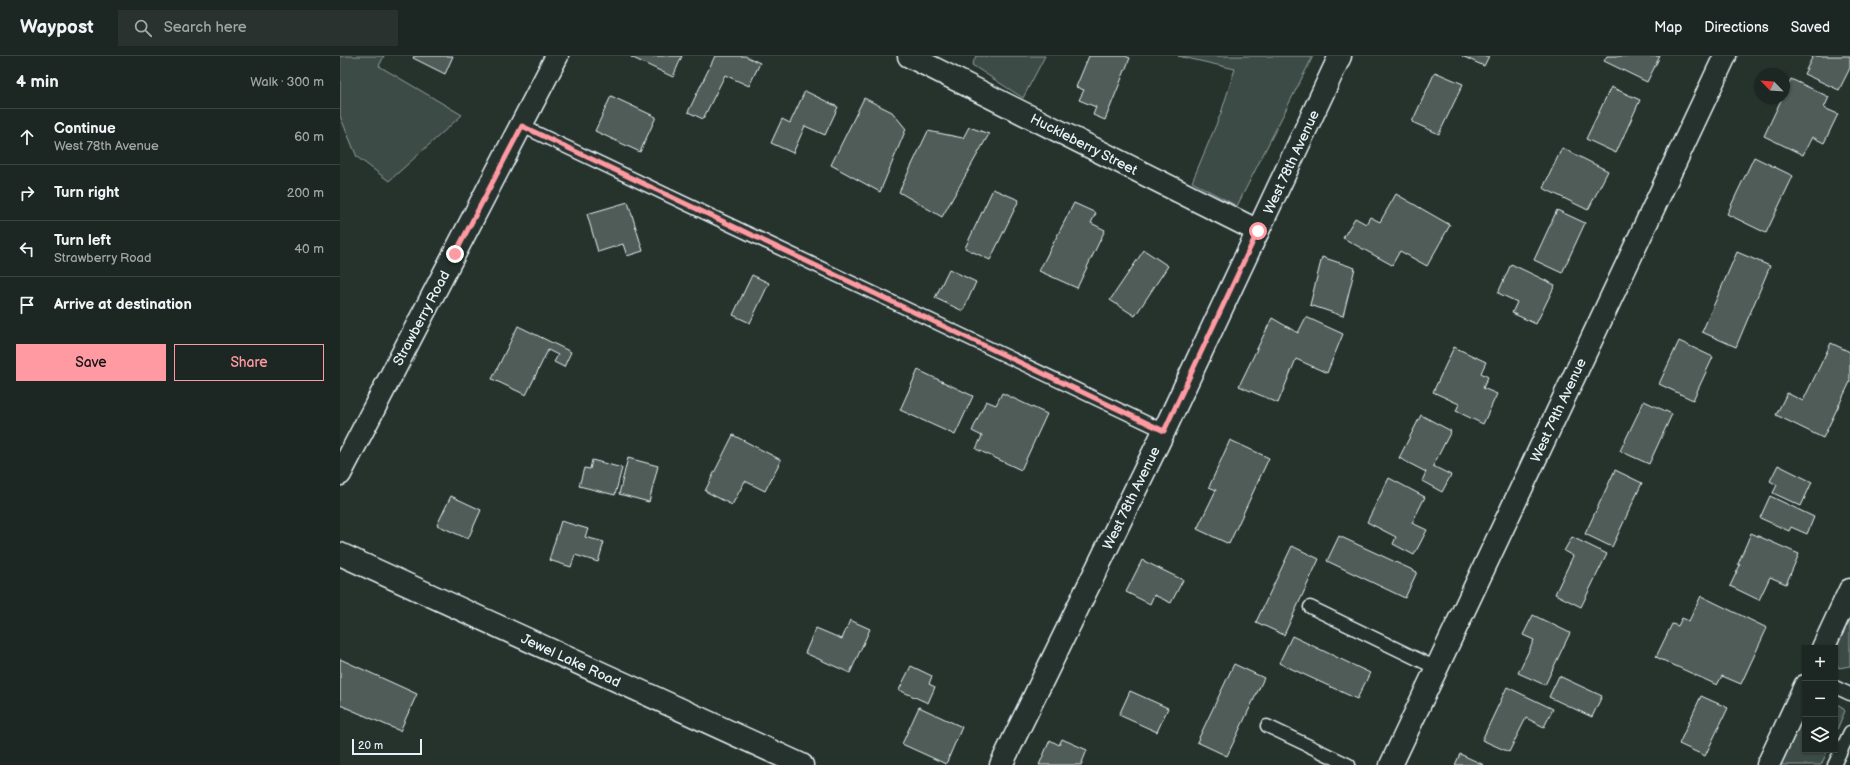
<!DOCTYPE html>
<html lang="en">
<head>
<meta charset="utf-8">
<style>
  :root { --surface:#1c2622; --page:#29322f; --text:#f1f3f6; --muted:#a0a5a5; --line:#3a4340; --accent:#ff9aa2 }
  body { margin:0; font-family:"Balsamiq Sans",sans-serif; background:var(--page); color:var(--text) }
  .controls { position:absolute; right:12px; bottom:12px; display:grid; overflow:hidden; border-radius:0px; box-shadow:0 1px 3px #0004 }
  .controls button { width:36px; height:36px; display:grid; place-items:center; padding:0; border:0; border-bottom:1px solid var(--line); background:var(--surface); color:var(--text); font:20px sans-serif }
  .compass { position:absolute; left:1414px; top:12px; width:36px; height:36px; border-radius:50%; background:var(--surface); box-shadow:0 1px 3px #0004; rotate:295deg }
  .scale { position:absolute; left:12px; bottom:10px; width:70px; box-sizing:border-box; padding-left:4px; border:2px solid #e8f1f8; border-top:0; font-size:11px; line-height:14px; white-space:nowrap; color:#e8f1f8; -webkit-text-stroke:3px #26332d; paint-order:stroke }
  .stop { position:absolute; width:12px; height:12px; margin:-9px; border:3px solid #ff9aa2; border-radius:50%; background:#fff }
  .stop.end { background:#ff9aa2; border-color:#fff; box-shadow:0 1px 4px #0008 }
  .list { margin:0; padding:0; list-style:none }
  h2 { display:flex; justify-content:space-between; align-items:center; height:52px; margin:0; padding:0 16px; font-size:17px }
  h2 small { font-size:13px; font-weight:400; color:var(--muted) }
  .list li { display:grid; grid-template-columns:26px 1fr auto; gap:12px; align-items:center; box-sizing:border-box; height:56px; padding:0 16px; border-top:1px solid var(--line) }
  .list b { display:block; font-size:15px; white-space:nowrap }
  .list p { margin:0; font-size:13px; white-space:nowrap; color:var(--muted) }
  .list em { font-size:13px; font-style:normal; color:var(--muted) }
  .actions { display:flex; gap:8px; padding:12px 16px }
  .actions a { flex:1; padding:9px 0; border:1px solid var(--accent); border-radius:0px; text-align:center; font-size:14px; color:var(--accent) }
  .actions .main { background:var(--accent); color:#111 }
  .icon { flex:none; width:22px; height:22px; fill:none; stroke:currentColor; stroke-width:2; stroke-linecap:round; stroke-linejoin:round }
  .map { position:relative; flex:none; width:1510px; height:709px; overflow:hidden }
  header { display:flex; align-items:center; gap:24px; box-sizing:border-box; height:56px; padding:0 20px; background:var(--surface); border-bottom:1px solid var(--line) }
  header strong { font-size:19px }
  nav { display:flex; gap:22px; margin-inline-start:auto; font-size:14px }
  .search { width:280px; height:36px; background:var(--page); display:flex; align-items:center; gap:10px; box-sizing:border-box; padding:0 14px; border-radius:0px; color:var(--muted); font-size:15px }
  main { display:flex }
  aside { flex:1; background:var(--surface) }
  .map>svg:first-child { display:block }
  .green { fill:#3e4b47; stroke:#939ea0 }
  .building { fill:#505c59; stroke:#e8f1f8 }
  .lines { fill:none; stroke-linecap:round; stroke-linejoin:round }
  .service-casing { stroke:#e8f1f8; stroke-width:15 }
  .minor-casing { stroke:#e8f1f8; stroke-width:25 }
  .tertiary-casing { stroke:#e8f1f8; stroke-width:25 }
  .secondary-casing { stroke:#e8f1f8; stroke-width:25 }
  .service { stroke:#26332d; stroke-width:12 }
  .minor { stroke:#26332d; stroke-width:22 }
  .tertiary { stroke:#26332d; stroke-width:22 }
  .secondary { stroke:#26332d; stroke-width:22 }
  .route { stroke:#ff9aa2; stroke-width:5 }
  .labels { text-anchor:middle; stroke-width:3; stroke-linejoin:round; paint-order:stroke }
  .street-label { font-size:14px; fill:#e8f1f8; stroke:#26332d }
</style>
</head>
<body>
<header>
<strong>Waypost</strong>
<div class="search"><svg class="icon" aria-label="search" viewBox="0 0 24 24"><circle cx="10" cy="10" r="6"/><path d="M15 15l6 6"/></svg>Search here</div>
<nav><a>Map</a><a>Directions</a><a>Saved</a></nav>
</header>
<main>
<aside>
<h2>4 min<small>Walk · 300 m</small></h2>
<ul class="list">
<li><svg class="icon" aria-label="ahead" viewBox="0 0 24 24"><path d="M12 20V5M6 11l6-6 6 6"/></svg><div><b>Continue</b><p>West 78th Avenue</p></div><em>60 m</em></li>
<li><svg class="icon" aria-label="right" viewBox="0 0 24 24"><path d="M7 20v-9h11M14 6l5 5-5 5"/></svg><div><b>Turn right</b></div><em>200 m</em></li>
<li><svg class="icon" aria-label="left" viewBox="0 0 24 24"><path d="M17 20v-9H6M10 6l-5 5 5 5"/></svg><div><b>Turn left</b><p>Strawberry Road</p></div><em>40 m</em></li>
<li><svg class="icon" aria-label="arrive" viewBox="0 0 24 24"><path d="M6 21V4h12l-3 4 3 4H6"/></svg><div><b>Arrive at destination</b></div></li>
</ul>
<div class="actions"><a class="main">Save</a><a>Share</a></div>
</aside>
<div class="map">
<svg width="1510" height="709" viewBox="0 0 1510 709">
  <rect width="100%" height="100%" fill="#26332d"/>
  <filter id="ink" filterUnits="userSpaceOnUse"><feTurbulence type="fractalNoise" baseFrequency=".025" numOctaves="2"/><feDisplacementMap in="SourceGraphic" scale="8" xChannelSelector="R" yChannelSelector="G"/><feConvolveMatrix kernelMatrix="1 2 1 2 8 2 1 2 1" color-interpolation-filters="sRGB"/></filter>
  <g filter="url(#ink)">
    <g class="green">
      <path d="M0,0H44L39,10L122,59L49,125L17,101L0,60Z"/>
      <path d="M636,0H705L683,42L632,9Z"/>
      <path d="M838,0H973L897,150L852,126L881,57L895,13Z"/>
      <path d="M1510,556V610L1499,612C1488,595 1503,573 1510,556Z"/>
      <path d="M1495,647L1502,651L1505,655L1495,678Z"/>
      <path d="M1465,653V694H1488L1481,709H1439Z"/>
    </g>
    <g class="building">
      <path d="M74,0H113L105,18L73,2Z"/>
      <path d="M291,0H342L333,21L291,1Z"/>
      <path d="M375,0H405L420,7L409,30L385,19L363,63L348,56Z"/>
      <path d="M749,0H785L790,2L765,64L753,59L756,51L739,44L744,34L736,31Z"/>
      <path d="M1122,0H1149L1144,10Z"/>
      <path d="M1267,0H1320L1307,26L1264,5Z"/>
      <path d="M1473,0H1510V12L1499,34L1464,18Z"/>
      <path d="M1095,16L1123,28L1099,78L1072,66Z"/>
      <path d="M1451,23L1489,41L1484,52L1498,58L1484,87L1472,81L1463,99L1424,80L1442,42H1444V37Z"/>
      <path d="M1271,31L1300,44L1276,97L1246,83Z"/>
      <path d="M465,35L498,51L485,79L465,70L453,97L431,87L442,63L450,67Z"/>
      <path d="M271,40L316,61L300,96L255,75Z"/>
      <path d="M524,42L552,56L566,73L540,136L491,109Z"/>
      <path d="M629,71L649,78L602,161L559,136L588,75L623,82Z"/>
      <path d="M1222,92L1268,115L1248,154L1203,132Z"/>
      <path d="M1414,101L1453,120L1426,177L1387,158Z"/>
      <path d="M653,133L679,144L650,204L625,192Z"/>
      <path d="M1056,138L1110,169L1087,210L1060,195L1052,209L1003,182L1015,162L1026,168L1030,161L1040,166Z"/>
      <path d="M288,146L303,195L287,200L283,188L258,196L247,158Z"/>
      <path d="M734,147L756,157L751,167L765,174L737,232L699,215Z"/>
      <path d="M1217,154L1245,167L1222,217L1194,204Z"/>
      <path d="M804,194L828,210L795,260L770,244Z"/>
      <path d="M1397,196L1430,210L1396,291L1362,276Z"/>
      <path d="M982,201L1015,212L1003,260L970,249Z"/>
      <path d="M1171,208L1215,229L1196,268L1172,257L1177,246L1158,237Z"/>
      <path d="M609,213L636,226L623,255L595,242Z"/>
      <path d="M412,219L429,227L410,267L393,259Z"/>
      <path d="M966,261L1003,278L987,317L956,303L938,347L899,330L932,262L958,277Z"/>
      <path d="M178,270L231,296L224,311L214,306L218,299L208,294L186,339L152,323Z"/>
      <path d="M1339,285L1373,301L1353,344L1319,328Z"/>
      <path d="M1491,287L1510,296V326L1483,382L1436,359L1447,337L1463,345Z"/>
      <path d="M1114,291L1146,306L1141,317L1148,321L1143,332L1157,338L1143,368L1116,355L1119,348L1093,336Z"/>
      <path d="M578,314L633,340L615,379L560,354Z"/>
      <path d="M662,337L707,358L681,414L636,393L642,380L632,375L646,345L656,349Z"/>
      <path d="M1304,345L1332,358L1309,408L1280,395Z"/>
      <path d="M1081,359L1111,375L1093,410L1111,419L1102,436L1082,425L1086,416L1059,402Z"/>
      <path d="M393,379L441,404L425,435L405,425L392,449L365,435Z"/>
      <path d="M890,384L929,402L889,488L857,473L876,434L869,431Z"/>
      <path d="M288,402L318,410L309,446L279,438Z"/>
      <path d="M252,404L282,412L275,439L239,430L244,412L250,413Z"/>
      <path d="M1438,409L1472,426L1461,450L1433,437L1437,429L1430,425Z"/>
      <path d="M1275,414L1302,427L1272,491L1245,478Z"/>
      <path d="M1049,422L1085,441L1072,467L1087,474L1074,499L1053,488L1056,481L1027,466Z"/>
      <path d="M111,440L141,454L128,483L97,469Z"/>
      <path d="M1430,440L1474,461L1467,478L1451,471L1449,475L1420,462Z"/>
      <path d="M221,465L248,473L245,481L264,486L258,506L235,499L231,511L209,504Z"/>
      <path d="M1411,477L1459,498L1446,528L1430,521L1419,544L1390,530L1400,509L1398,508Z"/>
      <path d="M999,480L1077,516L1065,542L987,505Z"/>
      <path d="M1232,481L1267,498L1241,551L1215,538L1233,500L1224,495Z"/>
      <path d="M952,490L979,503L944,579L916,566Z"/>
      <path d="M802,504L843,524L831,547L814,539L810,548L786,536Z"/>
      <path d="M1361,540L1427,572L1401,628L1382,620L1377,629L1316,601L1332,568L1338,570L1342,562L1349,565Z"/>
      <path d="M1193,559L1230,577L1205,629L1178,617L1194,584L1183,579Z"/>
      <path d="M510,564L530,573L510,617L465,597L476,572L502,583Z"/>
      <path d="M952,580L1030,617L1017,643L939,607Z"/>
      <path d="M0,603L77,638L60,675L0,649Z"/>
      <path d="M894,608L924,622L887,700L857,686Z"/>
      <path d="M571,610L592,620L589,628L595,631L588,647L559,634Z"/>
      <path d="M1219,620L1262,640L1252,661L1209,641Z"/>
      <path d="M1167,631L1213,653L1204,671L1186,662L1169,696L1142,684Z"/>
      <path d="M790,635L828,652L817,676L779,659Z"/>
      <path d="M1361,640L1388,652L1365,700L1339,688Z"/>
      <path d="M579,651L622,671L606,708L562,688Z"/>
      <path d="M722,683L747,694L741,709H699L710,684L719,689Z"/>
      <path d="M1120,698L1144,709H1115Z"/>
    </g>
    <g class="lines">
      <defs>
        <g id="service">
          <path d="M182,70L824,375"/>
          <path d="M970,551L1096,612"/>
          <path d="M1495,631L1510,638"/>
          <path d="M927,670L1009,709"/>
          <path d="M1494,709L1510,676"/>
        </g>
        <g id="minor">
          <path d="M569,0L918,175"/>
          <path d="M1483,592L1510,534"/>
          <path d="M661,709L824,375L1000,0"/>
          <path d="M1051,709L1385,0"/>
          <path d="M1428,709L1465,630"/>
        </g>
        <path id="tertiary" d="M0,418L217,0"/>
        <path id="secondary" d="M0,498L462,709"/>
      </defs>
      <use href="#service" class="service-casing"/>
      <use href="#minor" class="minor-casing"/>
      <use href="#tertiary" class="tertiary-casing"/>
      <use href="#secondary" class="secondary-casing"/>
      <use href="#service" class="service"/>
      <use href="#minor" class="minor"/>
      <use href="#tertiary" class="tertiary"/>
      <use href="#secondary" class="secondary"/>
    </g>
  </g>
  <g class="lines" filter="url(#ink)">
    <path class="route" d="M115,198L182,70L824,375L918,175"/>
  </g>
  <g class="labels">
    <g class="street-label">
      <text transform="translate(744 88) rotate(27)" y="5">Huckleberry Street</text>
      <text transform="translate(951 106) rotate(-65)" y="5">West 78th Avenue</text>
      <text transform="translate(81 262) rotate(-62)" y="5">Strawberry Road</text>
      <text transform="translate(1218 354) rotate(-65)" y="5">West 79th Avenue</text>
      <text transform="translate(791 442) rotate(-64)" y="5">West 78th Avenue</text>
      <text transform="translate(231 604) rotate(25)" y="5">Jewel Lake Road</text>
    </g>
  </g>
</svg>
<div class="controls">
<button>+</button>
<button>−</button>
<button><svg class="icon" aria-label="layers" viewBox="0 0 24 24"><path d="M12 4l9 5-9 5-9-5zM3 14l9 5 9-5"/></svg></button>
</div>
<svg class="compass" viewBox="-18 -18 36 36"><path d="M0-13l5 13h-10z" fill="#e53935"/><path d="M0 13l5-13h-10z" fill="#a0a5a5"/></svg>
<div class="scale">20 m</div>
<div class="stop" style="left:918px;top:175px"></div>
<div class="stop end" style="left:115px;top:198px"></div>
</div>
</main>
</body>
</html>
